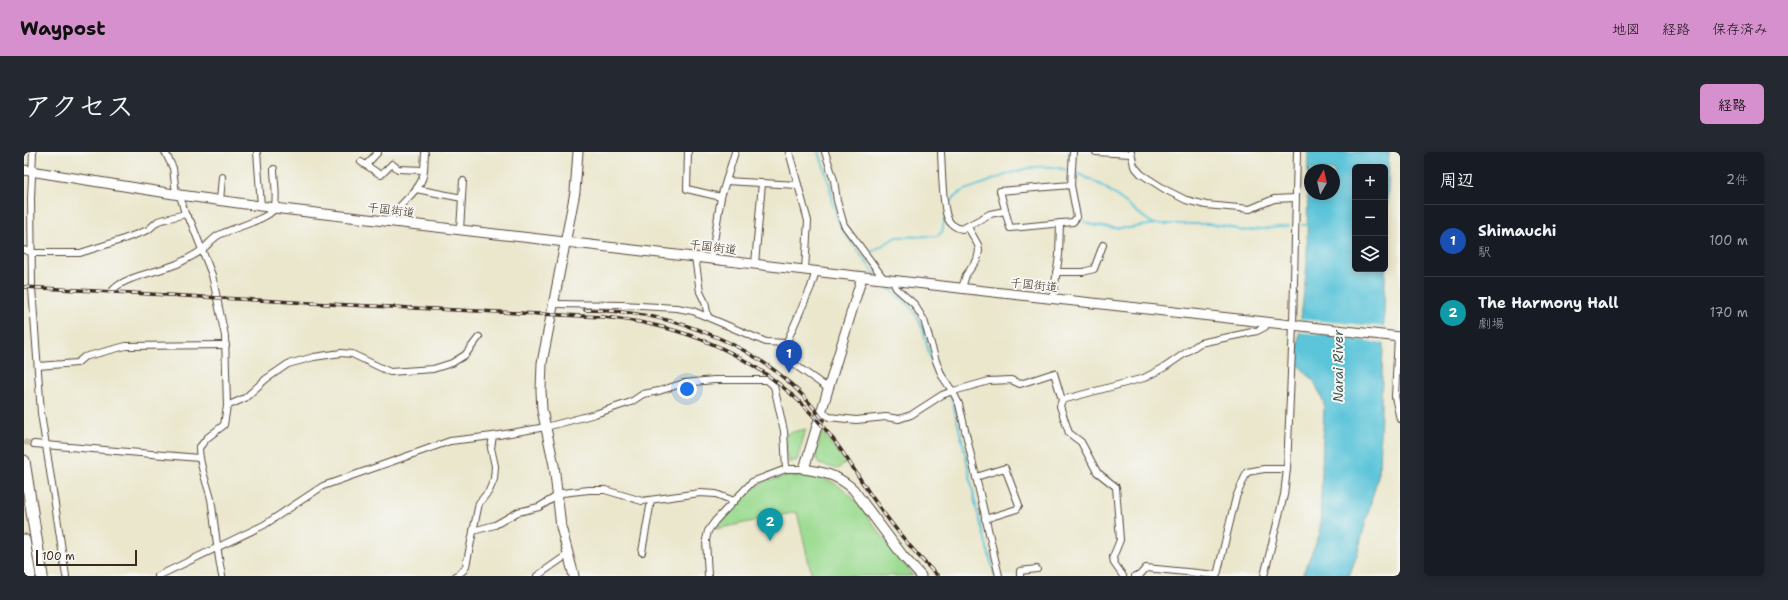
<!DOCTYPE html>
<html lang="ja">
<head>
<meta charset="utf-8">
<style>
  :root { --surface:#171b24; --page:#242831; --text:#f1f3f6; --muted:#9ea1a6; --line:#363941; --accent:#d690ce }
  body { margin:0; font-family:"Shantell Sans","Klee One",sans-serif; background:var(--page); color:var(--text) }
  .controls { position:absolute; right:12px; top:12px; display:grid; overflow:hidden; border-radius:6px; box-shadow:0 2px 10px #0003 }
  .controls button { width:36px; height:36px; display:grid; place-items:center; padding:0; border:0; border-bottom:1px solid var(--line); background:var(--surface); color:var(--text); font:20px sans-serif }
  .compass { position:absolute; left:1280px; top:12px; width:36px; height:36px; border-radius:50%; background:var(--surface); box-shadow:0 2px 10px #0003; rotate:8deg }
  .scale { position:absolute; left:12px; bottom:10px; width:101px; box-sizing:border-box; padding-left:4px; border:2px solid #3b2a1e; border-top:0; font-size:11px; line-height:14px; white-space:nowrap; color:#3b2a1e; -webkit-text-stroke:3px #f6f6f2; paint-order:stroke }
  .you { position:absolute; left:663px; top:237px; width:14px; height:14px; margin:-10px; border:3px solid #fff; border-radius:50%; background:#1a73e8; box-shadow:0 0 0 6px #1a73e833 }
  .badge { display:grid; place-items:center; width:26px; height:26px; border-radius:50%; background:var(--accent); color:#fff; font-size:13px; font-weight:700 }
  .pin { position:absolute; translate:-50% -33px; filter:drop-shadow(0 1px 2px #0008) }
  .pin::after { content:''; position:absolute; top:21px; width:14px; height:12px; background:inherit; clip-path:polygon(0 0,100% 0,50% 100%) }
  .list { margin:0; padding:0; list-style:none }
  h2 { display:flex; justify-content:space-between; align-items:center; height:52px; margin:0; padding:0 16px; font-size:17px }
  h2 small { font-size:13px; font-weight:400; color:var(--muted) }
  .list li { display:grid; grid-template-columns:26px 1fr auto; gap:12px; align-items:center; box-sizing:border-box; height:72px; padding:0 16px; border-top:1px solid var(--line) }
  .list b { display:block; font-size:15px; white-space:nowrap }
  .list p { margin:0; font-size:13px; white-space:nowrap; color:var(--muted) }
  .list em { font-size:13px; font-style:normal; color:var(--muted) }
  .icon { flex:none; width:22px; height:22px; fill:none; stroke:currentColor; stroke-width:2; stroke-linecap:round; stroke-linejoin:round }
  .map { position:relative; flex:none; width:1376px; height:424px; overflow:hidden; border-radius:6px }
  header { display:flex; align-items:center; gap:24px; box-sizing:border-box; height:56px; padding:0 20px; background:var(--accent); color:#111 }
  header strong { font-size:19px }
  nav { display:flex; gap:22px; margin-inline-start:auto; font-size:14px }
  .intro { display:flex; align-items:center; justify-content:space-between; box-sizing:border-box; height:96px; padding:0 24px }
  h1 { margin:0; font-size:28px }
  .button { padding:10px 18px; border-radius:6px; background:var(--accent); color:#111; font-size:14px; font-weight:700 }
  main { display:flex; gap:24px; padding:0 24px }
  aside { flex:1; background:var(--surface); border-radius:6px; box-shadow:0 2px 10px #0003 }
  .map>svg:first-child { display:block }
  .green { fill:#9bdb91; stroke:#6b8258 }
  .water { fill:#5dc5da; stroke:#4c787c; fill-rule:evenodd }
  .pier { fill:#ebe7cd }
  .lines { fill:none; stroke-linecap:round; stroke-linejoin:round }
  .stream { stroke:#5dc5da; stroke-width:2 }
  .street-tunnel { stroke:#c8c1aa; stroke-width:6; stroke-dasharray:6 3; stroke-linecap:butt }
  .street-casing { stroke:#554638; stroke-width:8 }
  .secondary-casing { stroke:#554638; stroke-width:11 }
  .highway-casing { stroke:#554638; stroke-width:13 }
  .street { stroke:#fff; stroke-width:6 }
  .secondary { stroke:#fff; stroke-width:9 }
  .highway { stroke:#fff; stroke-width:11 }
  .rail-casing { stroke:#3b2a1e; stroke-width:3.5 }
  .rail { stroke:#f6f6f2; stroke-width:2; stroke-dasharray:6; stroke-linecap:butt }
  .labels { text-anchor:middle; stroke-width:4; stroke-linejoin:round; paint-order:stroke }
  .street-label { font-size:12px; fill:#3b2a1e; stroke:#f6f6f2 }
  .water-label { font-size:13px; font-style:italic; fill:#455856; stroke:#f6f6f2 }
</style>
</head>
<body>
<header>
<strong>Waypost</strong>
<nav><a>地図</a><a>経路</a><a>保存済み</a></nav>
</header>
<div class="intro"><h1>アクセス</h1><a class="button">経路</a></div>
<main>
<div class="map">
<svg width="1376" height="424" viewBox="0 0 1376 424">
  <rect width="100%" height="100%" fill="#f6f6f2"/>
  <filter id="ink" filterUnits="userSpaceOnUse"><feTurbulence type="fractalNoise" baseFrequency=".025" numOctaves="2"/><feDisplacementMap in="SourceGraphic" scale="8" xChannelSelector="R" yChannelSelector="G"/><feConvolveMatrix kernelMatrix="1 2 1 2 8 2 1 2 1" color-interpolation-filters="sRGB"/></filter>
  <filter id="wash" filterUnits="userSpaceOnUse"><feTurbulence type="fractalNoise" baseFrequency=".012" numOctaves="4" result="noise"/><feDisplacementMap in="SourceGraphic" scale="16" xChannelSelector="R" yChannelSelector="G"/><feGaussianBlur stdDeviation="0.9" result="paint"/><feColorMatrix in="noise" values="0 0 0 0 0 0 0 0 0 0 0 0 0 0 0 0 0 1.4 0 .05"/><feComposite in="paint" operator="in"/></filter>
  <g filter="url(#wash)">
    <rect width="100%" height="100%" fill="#ebe7cd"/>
    <g class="green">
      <path d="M782,277L773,308L765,310L763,306L762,282L764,281Z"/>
      <path d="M798,280L822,311L814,317L795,312L791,305Z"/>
      <path d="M765,324C794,326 807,323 829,346L889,424H788L773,360L692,377L696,371L727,338L742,329Z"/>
    </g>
    <path class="water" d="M1284,0H1365L1355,320L1333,403L1325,424H1278L1296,381L1300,251L1291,231L1272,210L1283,113ZM1331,15H1361V117H1331ZM1286,18H1310V42H1286Z"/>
    <path class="pier" d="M1275,167L1362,175L1361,192L1305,183L1274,180Z"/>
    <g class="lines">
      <g class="stream">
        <path d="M795,0L806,34L808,50L815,70L821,81L852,123"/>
        <path d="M1045,0L1046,9"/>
        <path d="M923,58C929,39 944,37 961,31C977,24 994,18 1011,15C1041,11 1076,30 1098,48C1109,56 1118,65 1130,72"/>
        <path d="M1055,62L1061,70L1073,74L1090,76H1106L1130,72H1185L1204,74L1218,79L1265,74"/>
        <path d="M1278,73H1285"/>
        <path d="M843,103L872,85L913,84L918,80L921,66"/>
        <path d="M857,130L885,153L893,164L899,178L908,212L928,248L941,300L952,355L971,424"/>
      </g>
    </g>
  </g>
  <g filter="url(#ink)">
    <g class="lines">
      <path class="street-tunnel" d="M0,290L10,292"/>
      <defs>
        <g id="street">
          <path d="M9,0L7,46L8,136L17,261L42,424"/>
          <path d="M141,0L149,16L152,42"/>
          <path d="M233,0L237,54"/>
          <path d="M664,0L663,37L697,45"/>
          <path d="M765,0L784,69L781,118"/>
          <path d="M801,0L810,28L813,49L820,73L860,127"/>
          <path d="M917,0C918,15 918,55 924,67C926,72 932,76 938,77L966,62L981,59"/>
          <path d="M1072,0L1107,2"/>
          <path d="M1107,0L1110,14L1117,22L1142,38L1162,48L1182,53L1226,57L1250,47L1271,46"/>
          <path d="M337,10L357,23L368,12L374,17L400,18C399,40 373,50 366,69"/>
          <path d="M342,13L354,0"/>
          <path d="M400,18L401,1"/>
          <path d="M702,29L774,33"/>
          <path d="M1047,33L976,39L986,76L1049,70L1053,65L1047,33L1049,0"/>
          <path d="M392,37L438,46"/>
          <path d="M156,43L161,62L167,70L188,123L201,184L203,254L200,273L183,286L175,296C175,314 183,330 187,347C191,373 193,399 198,424"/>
          <path d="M196,49L198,25"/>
          <path d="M436,78L439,29"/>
          <path d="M0,98L9,101H56L97,88L124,78L134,69L161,62"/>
          <path d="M671,105L676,140L681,150L684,165"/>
          <path d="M687,108L697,45L711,0"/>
          <path d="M731,112L738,31"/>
          <path d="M792,119L787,135L757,203L805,237"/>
          <path d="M1032,120H1059L1070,117L1079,93"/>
          <path d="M868,128L872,136L890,152L900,168L912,209L918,224L929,240L935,252L975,424"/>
          <path d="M938,136L942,123L953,108L955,99L954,93L944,75"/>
          <path d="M89,138C99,125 137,119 153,112C161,108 172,103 179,97C185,92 189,86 195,83C206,77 245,67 250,57C254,46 250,28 250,17"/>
          <path d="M1029,147L1035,103L1036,71"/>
          <path d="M530,152L598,153L653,156L669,159L742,190L762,191"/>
          <path d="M1374,184L1371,245L1376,267"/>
          <path d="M14,214L53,211L60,205L102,194L202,193"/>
          <path d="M1038,248L1120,226L1141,215L1176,191L1233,179L1241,175L1243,170"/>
          <path d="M203,254L221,246L242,227L264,212L290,205L317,201L328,202L366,220L409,217L428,211L441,203L455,185"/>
          <path d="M798,259L805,265L832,268L862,265L875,267L887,263L918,243L926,240L965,229L987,228L996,232L1030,221L1038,248L1036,254L1045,281L1057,290L1073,320L1092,335L1096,388L1089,405L1090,411L1099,424"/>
          <path d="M10,292L175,306"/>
          <path d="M952,325L981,316L995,353L993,357L961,367"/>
          <path d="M449,379L471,373L494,360L515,355L538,341L565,338H581L618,349L676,341L692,342L710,349"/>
          <path d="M618,400L627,349"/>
          <path d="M134,424L240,373L299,334L426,289L469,284L522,275L571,262L607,250L619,242L635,239L660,231L690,228H743L750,234L760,279L762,317"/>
          <path d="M432,424L440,418L442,414L455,351L465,339L470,327L471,314L467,296L469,284"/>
          <path d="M513,424L543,403"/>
          <path d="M684,424L682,388L684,379L691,369L728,330L762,317H780"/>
          <path d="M996,424V419L1013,417"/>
          <path d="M1111,424H1115L1122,416L1193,423L1212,345L1223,320L1240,317H1263"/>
          <path d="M1240,424L1260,343L1263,317L1269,173L1273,0"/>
        </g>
        <g id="secondary">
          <path d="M0,18L156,43L258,57L978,141L1376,185"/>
          <path d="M838,125L780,317C799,320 814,323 829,337L879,404L897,424"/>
          <path d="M550,424L537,375L530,313L518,258L517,238L518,211L551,40L554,0"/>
        </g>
        <g id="highway">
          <path d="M0,309L18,424"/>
          <path d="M0,388L6,424"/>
        </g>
      </defs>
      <use href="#street" class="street-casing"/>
      <use href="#secondary" class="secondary-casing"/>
      <use href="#highway" class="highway-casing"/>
      <use href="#street" class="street"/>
      <use href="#secondary" class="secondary"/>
      <use href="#highway" class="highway"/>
      <defs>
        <g id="rail">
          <path d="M0,135L304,152L579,165C673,174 750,211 809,287C823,305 835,326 848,345C868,373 889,400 914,424"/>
          <path d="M561,158C649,158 746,194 799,268"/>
        </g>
      </defs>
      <use href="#rail" class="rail-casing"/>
      <use href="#rail" class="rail"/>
    </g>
  </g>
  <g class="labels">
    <g class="street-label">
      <text transform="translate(367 58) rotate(7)" y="4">千国街道</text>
      <text transform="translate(689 95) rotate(7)" y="4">千国街道</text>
      <text transform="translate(1010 133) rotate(6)" y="4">千国街道</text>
    </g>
    <g class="water-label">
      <text transform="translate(1314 214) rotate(-90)" y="5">Narai River</text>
    </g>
  </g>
</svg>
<div class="controls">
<button>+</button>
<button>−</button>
<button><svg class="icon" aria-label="layers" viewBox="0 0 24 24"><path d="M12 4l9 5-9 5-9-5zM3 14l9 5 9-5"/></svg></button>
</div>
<svg class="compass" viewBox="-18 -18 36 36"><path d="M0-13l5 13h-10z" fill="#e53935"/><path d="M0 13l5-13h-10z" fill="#9ea1a6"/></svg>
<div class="scale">100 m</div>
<div class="you"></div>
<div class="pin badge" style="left:765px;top:221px;background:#1a4fb4">1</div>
<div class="pin badge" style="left:746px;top:389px;background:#0f9aa8">2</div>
</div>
<aside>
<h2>周辺<small>2件</small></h2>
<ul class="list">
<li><span class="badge" style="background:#1a4fb4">1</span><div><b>Shimauchi</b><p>駅</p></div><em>100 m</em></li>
<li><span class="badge" style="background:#0f9aa8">2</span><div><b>The Harmony Hall</b><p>劇場</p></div><em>170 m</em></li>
</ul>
</aside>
</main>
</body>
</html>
